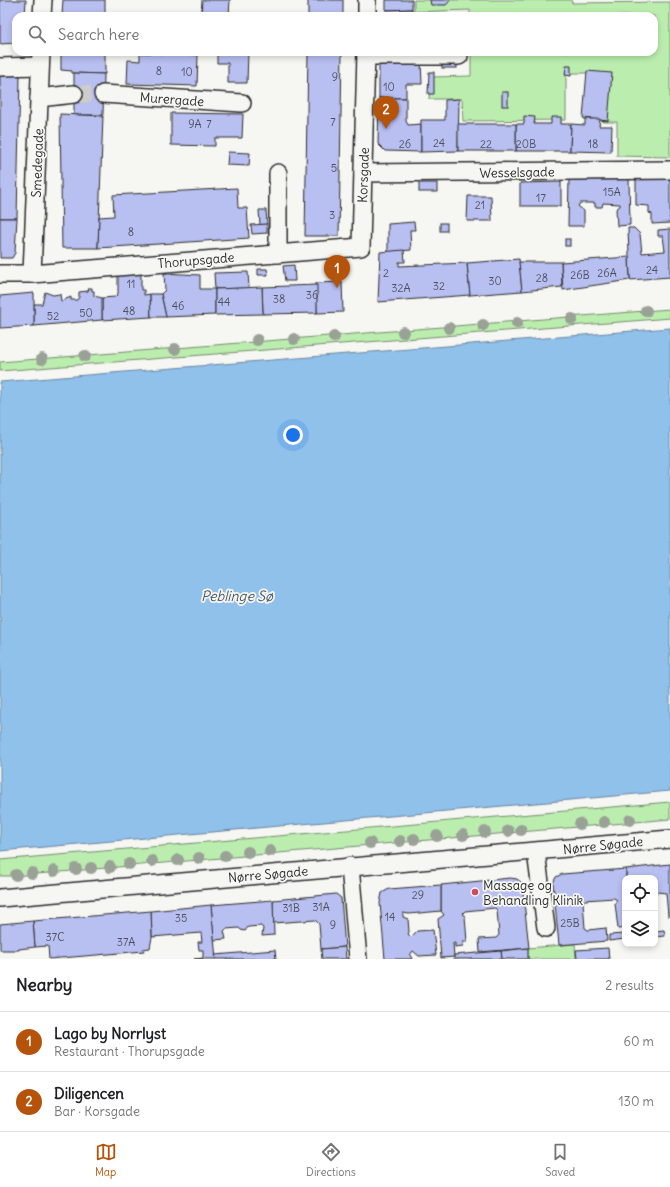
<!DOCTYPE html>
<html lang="en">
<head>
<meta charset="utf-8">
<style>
  :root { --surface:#fff; --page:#f6f6f6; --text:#202124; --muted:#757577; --line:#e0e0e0; --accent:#b45309 }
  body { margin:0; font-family:Delius,sans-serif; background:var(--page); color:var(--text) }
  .controls { position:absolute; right:12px; bottom:12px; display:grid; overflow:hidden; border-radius:8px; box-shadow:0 2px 6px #0003 }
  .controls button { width:36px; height:36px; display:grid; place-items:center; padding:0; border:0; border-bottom:1px solid var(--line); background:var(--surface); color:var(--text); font:20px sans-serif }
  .you { position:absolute; left:293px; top:435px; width:14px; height:14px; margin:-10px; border:3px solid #fff; border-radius:50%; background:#1a73e8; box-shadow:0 0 0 6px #1a73e833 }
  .badge { display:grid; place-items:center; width:26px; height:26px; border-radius:50%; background:var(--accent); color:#fff; font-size:13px; font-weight:700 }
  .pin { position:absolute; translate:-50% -33px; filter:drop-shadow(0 1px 2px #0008) }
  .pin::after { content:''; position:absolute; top:21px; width:14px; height:12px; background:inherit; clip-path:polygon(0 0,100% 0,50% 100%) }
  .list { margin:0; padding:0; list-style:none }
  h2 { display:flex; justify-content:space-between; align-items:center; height:52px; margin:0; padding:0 16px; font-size:17px }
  h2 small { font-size:13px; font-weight:400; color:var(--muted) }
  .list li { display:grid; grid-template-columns:26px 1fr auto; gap:12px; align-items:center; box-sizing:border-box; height:60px; padding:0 16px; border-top:1px solid var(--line) }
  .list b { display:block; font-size:15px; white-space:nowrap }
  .list p { margin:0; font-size:13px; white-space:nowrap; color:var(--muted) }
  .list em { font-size:13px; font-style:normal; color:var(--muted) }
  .icon { flex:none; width:22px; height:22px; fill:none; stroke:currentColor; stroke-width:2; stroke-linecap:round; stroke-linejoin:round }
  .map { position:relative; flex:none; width:670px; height:959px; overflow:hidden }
  .search { position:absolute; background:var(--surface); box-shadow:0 2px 6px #0003; left:12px; right:12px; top:12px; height:44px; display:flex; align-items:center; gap:10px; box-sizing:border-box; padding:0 14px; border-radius:12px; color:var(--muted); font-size:15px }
  .sheet { height:172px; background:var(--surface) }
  nav { display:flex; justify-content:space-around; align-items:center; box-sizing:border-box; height:56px; border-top:1px solid var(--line); background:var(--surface); font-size:11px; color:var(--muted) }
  nav a { display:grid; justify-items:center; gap:2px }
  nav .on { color:var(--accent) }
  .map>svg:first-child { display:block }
  .green { fill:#bbeeae; stroke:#738c6c }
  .water { fill:#90c1eb; stroke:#68859e }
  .building { fill:#b8bff1; stroke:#2b2b2b }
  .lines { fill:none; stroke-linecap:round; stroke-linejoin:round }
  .minor-tunnel { stroke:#cdcdca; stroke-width:17; stroke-dasharray:17 8; stroke-linecap:butt }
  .minor-casing { stroke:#2b2b2b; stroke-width:20 }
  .minor { stroke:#f6f6f2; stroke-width:17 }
  .tree { fill:#9aa197 }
  .poi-dot { fill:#d1495b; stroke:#f6f6f2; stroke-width:1.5 }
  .labels { text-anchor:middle; stroke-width:3.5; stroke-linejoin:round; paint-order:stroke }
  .number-label { font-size:11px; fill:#4e505c }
  .street-label { font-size:13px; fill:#2b2b2b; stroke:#f6f6f2 }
  .poi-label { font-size:13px; fill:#2b2b2b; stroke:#f6f6f2; text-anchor:start }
  .water-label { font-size:14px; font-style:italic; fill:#495865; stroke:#f6f6f2 }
</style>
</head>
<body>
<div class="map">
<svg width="670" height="959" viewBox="0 0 670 959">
  <rect width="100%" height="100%" fill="#f6f6f2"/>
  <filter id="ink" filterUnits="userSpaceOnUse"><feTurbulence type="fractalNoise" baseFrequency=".025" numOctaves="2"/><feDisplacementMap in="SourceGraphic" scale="8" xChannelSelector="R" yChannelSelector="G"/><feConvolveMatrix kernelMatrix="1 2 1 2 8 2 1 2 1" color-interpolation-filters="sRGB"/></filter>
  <g filter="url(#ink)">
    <g class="green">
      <path d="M414,0H571L572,3L670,2V157L617,156V122H603L602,73H566V120L463,121L462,99H429L431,77L471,76V52H654V16H470V10L414,12Z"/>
      <path d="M670,309V318L0,371V362Z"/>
      <path d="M670,802V819L14,876H0V860Z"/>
      <path d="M575,944L576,959H528V948Z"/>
    </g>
    <path class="water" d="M670,328V791L0,851V382Z"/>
    <g class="building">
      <path d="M0,0H26L25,16H16V43L0,44Z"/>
      <path d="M63,0H105V16H62Z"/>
      <path d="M202,0H230L229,16L201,15Z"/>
      <rect x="308" y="0" width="35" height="16"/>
      <path d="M386,0H412V9L386,10Z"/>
      <path d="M430,0H451L446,5H431Z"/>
      <path d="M412,9V16H386V10Z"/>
      <path d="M61,52H105V74L72,73V71L61,70Z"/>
      <path d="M217,52H248L247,83H228V63H217Z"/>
      <path d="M308,52H342L339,236H305Z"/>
      <path d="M140,53L198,55L197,86L127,84L128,60L140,61Z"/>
      <path d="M384,59L421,61L422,84H406V98H379V65Z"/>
      <rect x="442" y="62" width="15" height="6"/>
      <path d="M566,66H571V76L565,75Z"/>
      <path d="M587,71L612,73L608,121L583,118Z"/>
      <path d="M429,72H434V94H428Z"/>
      <path d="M74,73L104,74L103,115H74Z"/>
      <path d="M0,75H20L17,218H0Z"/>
      <rect x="502" y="92" width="6" height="14"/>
      <path d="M379,98H406V121L408,125L421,124V152L385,151L378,144Z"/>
      <path d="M459,99L458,151L421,152V120H445V100Z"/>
      <path d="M171,113L243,114L242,138H215V146L171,145Z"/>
      <path d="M60,114L103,116L98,248H62Z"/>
      <path d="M524,116L535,117L534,124H551V117H561V124H571L570,151H516V124H524Z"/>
      <path d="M585,119H600L599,126H612L611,152L570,151L571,124L585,125Z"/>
      <rect x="458" y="124" width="58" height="27"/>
      <path d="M228,152L250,153L249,166L227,165Z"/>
      <path d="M569,179H629L630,225L617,226L616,209L620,206V204L603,203L602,207H595V203H580L578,206L584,211V226H568Z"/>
      <path d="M636,179H670V223L652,224V214L649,213V206L636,205Z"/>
      <path d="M561,182V206H520V183Z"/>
      <rect x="419" y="183" width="18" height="9"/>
      <path d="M237,188L238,208H247L249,238L98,248L99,217L114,216L113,195Z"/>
      <path d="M468,196H491L492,221H467Z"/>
      <path d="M259,210H266L267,224L260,225Z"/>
      <path d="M0,218H17L15,253L12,258H0Z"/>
      <path d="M414,222L415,230H410L411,250L388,252V224Z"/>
      <rect x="440" y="223" width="7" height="8"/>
      <path d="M267,224V233L252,234L251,225Z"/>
      <path d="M628,228H634L640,234L642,253L665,251L663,236H658V230L670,229V277L630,280Z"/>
      <rect x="565" y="239" width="5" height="7"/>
      <path d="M404,250L405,262H399V266L467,263L470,295L378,302L380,252Z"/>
      <path d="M629,257L630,280L563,290L561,262Z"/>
      <path d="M519,259L522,291L470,295L467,263Z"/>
      <path d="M519,262H561L562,287L522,291Z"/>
      <path d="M294,265L295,281H285L283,266Z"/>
      <path d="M258,269H267L268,275H258Z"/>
      <path d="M248,272L249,288L215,289L214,273Z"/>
      <path d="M164,273L200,275V289H215V315L166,317L161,294L165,290Z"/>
      <path d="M141,274V290H144V295L150,294L151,317L102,320V298L115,297L118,294V275Z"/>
      <path d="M342,282L343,312L317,313L316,283Z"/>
      <path d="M317,285V313L263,314L262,287Z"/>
      <path d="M262,287L263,314L215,315V289Z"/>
      <path d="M89,288H92V291H94V296L102,298V320L34,326V304H42L45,292L53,295L60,294L61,301L71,297V300H77L79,297V292L88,291Z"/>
      <path d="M34,293V326L0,328V296Z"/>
      <path d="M150,294H161L166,317H151Z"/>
      <path d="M670,864V916H668L666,893L657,892L655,895V878H626V869Z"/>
      <path d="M626,869L625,928L618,929L615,903L617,900L614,898L585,900L583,902L585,928L588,930L606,928L607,941L559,945L553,883L556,877L562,874Z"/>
      <path d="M510,878L517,879L522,883L529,948L480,952L479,939L496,938L499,935L497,910L495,908L465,911L462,914L465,916L467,942H463V946L455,947V943H453L454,957L441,958L438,919L444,915L441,911V885Z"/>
      <path d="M441,885V911L409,914L403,913V917L408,919L409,932L408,934L411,937L417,931L433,930L436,955L419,956L413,951L410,955L412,959H385L380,903L382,893L389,889Z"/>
      <path d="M336,894L341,898L345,947L321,949L319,924L315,920L273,923V900Z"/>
      <path d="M273,900L274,935L262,936L263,928L261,926L248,927L245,931L241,930L239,928L226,929L224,931L226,939L214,940L211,905Z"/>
      <path d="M211,905L216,959H194L203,958V950H199L198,942H202L201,933L152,937L151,911Z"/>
      <path d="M151,911L152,937L150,948L143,949L144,951L49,959L48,946L35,947L33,921Z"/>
      <path d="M33,921L35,947L19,949V950H0V924Z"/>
      <path d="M664,930L665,936L655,937V931Z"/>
      <path d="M625,934V939L609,941V935Z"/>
      <path d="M345,947L346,959H322L321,949Z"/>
      <path d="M528,948V959H502L501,951Z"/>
      <path d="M608,948L609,959H577L576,950Z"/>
      <path d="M275,950L276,959H216L215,955Z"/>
      <path d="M501,951L502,959H454V955Z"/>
    </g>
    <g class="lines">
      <path class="minor-tunnel" d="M74,94H103"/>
      <defs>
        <g id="minor">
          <path d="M42,16L43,0"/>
          <path d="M367,16V0"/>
          <path d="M366,56H459"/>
          <path d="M0,67L40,66"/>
          <path d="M103,94L242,103"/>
          <path d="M39,98L74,94"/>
          <path d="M278,173V254"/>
          <path d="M363,173L670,170"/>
          <path d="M0,274H32L361,247L366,52"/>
          <path d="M32,274L41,52"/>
          <path d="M536,852L546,928"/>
          <path d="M350,866L358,959"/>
          <path d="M0,898L670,839"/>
        </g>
      </defs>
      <use href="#minor" class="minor-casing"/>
      <use href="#minor" class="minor"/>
    </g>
    <g class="tree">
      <circle cx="646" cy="311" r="6"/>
      <circle cx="572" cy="319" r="6"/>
      <circle cx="517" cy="323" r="6"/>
      <circle cx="483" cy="325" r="6"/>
      <circle cx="449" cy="328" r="6"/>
      <circle cx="403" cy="332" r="6"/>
      <circle cx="334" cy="337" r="6"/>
      <circle cx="294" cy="339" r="6"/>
      <circle cx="257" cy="340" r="6"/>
      <circle cx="175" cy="349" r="6"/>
      <circle cx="85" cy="356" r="6"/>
      <circle cx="42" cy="359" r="6"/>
      <circle cx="630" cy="820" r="6"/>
      <circle cx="604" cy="822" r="6"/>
      <circle cx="580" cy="824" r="6"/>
      <circle cx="521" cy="830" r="6"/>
      <circle cx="508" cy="831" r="6"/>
      <circle cx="485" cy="832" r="6"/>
      <circle cx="463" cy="835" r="6"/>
      <circle cx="437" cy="836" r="6"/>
      <circle cx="414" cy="839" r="6"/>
      <circle cx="400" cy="841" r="6"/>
      <circle cx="370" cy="843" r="6"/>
      <circle cx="270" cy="851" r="6"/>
      <circle cx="248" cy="852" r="6"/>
      <circle cx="225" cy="856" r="6"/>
      <circle cx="199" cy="858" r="6"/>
      <circle cx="178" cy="860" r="6"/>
      <circle cx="152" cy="861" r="6"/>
      <circle cx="129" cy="864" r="6"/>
      <circle cx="110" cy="867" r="6"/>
      <circle cx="91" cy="868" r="6"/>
      <circle cx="76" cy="869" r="6"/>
      <circle cx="54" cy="871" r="6"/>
      <circle cx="32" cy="873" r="6"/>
      <circle cx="16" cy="875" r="6"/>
    </g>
  </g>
  <circle class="poi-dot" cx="475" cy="892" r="4"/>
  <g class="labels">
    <g class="number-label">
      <text x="159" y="75">8</text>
      <text x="187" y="76">10</text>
      <text x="335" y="81">9</text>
      <text x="389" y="91">10</text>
      <text x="333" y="126">7</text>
      <text x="195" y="128">9A</text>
      <text x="209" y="128">7</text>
      <text x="439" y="147">24</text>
      <text x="405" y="148">26</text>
      <text x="486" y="148">22</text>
      <text x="526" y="148">20B</text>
      <text x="593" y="148">18</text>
      <text x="334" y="172">5</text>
      <text x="612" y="196">15A</text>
      <text x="541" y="202">17</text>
      <text x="480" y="209">21</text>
      <text x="332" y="219">3</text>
      <text x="131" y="236">8</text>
      <text x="652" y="274">24</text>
      <text x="386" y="277">2</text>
      <text x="607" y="277">26A</text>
      <text x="580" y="279">26B</text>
      <text x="542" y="282">28</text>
      <text x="495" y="285">30</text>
      <text x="131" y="288">11</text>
      <text x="439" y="290">32</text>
      <text x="401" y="292">32A</text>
      <text x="312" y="299">36</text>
      <text x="279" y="303">38</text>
      <text x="224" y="306">44</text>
      <text x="178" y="310">46</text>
      <text x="129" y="315">48</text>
      <text x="86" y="317">50</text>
      <text x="53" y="320">52</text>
      <text x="418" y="899">29</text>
      <text x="321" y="911">31A</text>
      <text x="291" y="912">31B</text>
      <text x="390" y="921">14</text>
      <text x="181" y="922">35</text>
      <text x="570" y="927">25B</text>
      <text x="333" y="929">9</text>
      <text x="55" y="941">37C</text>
      <text x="126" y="946">37A</text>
    </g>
    <g class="street-label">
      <text transform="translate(172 99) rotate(4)" y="5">Murergade</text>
      <text transform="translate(37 163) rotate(-88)" y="5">Smedegade</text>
      <text transform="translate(517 172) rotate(-1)" y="5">Wesselsgade</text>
      <text transform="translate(363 175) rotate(-88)" y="5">Korsgade</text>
      <text transform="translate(196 260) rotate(-5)" y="5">Thorupsgade</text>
      <text transform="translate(603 845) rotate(-6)" y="5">Nørre Søgade</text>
      <text transform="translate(268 874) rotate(-5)" y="5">Nørre Søgade</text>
    </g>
    <g class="poi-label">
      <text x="483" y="890">Massage og<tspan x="483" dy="15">Behandling Klinik</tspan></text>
    </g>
    <g class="water-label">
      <text x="237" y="601">Peblinge Sø</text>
    </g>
  </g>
</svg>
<div class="controls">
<button><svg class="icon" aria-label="locate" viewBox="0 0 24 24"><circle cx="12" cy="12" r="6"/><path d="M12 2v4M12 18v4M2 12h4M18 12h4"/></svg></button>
<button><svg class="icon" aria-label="layers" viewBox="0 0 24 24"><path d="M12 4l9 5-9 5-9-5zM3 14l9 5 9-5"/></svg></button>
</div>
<div class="you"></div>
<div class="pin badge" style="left:337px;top:288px">1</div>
<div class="pin badge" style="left:386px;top:129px">2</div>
<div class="search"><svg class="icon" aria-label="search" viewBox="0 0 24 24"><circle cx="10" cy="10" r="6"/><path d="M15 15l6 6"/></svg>Search here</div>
</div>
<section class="sheet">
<h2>Nearby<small>2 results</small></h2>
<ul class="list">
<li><span class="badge">1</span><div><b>Lago by Norrlyst</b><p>Restaurant · Thorupsgade</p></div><em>60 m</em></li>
<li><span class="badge">2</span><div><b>Diligencen</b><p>Bar · Korsgade</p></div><em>130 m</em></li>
</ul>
</section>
<nav>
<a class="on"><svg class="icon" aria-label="map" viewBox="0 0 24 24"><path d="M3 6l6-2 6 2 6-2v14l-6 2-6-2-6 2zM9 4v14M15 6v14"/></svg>Map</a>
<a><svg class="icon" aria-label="directions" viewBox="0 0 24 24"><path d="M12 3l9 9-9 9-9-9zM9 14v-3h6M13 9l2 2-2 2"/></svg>Directions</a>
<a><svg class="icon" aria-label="saved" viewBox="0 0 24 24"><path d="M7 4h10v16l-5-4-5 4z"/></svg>Saved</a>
</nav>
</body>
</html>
